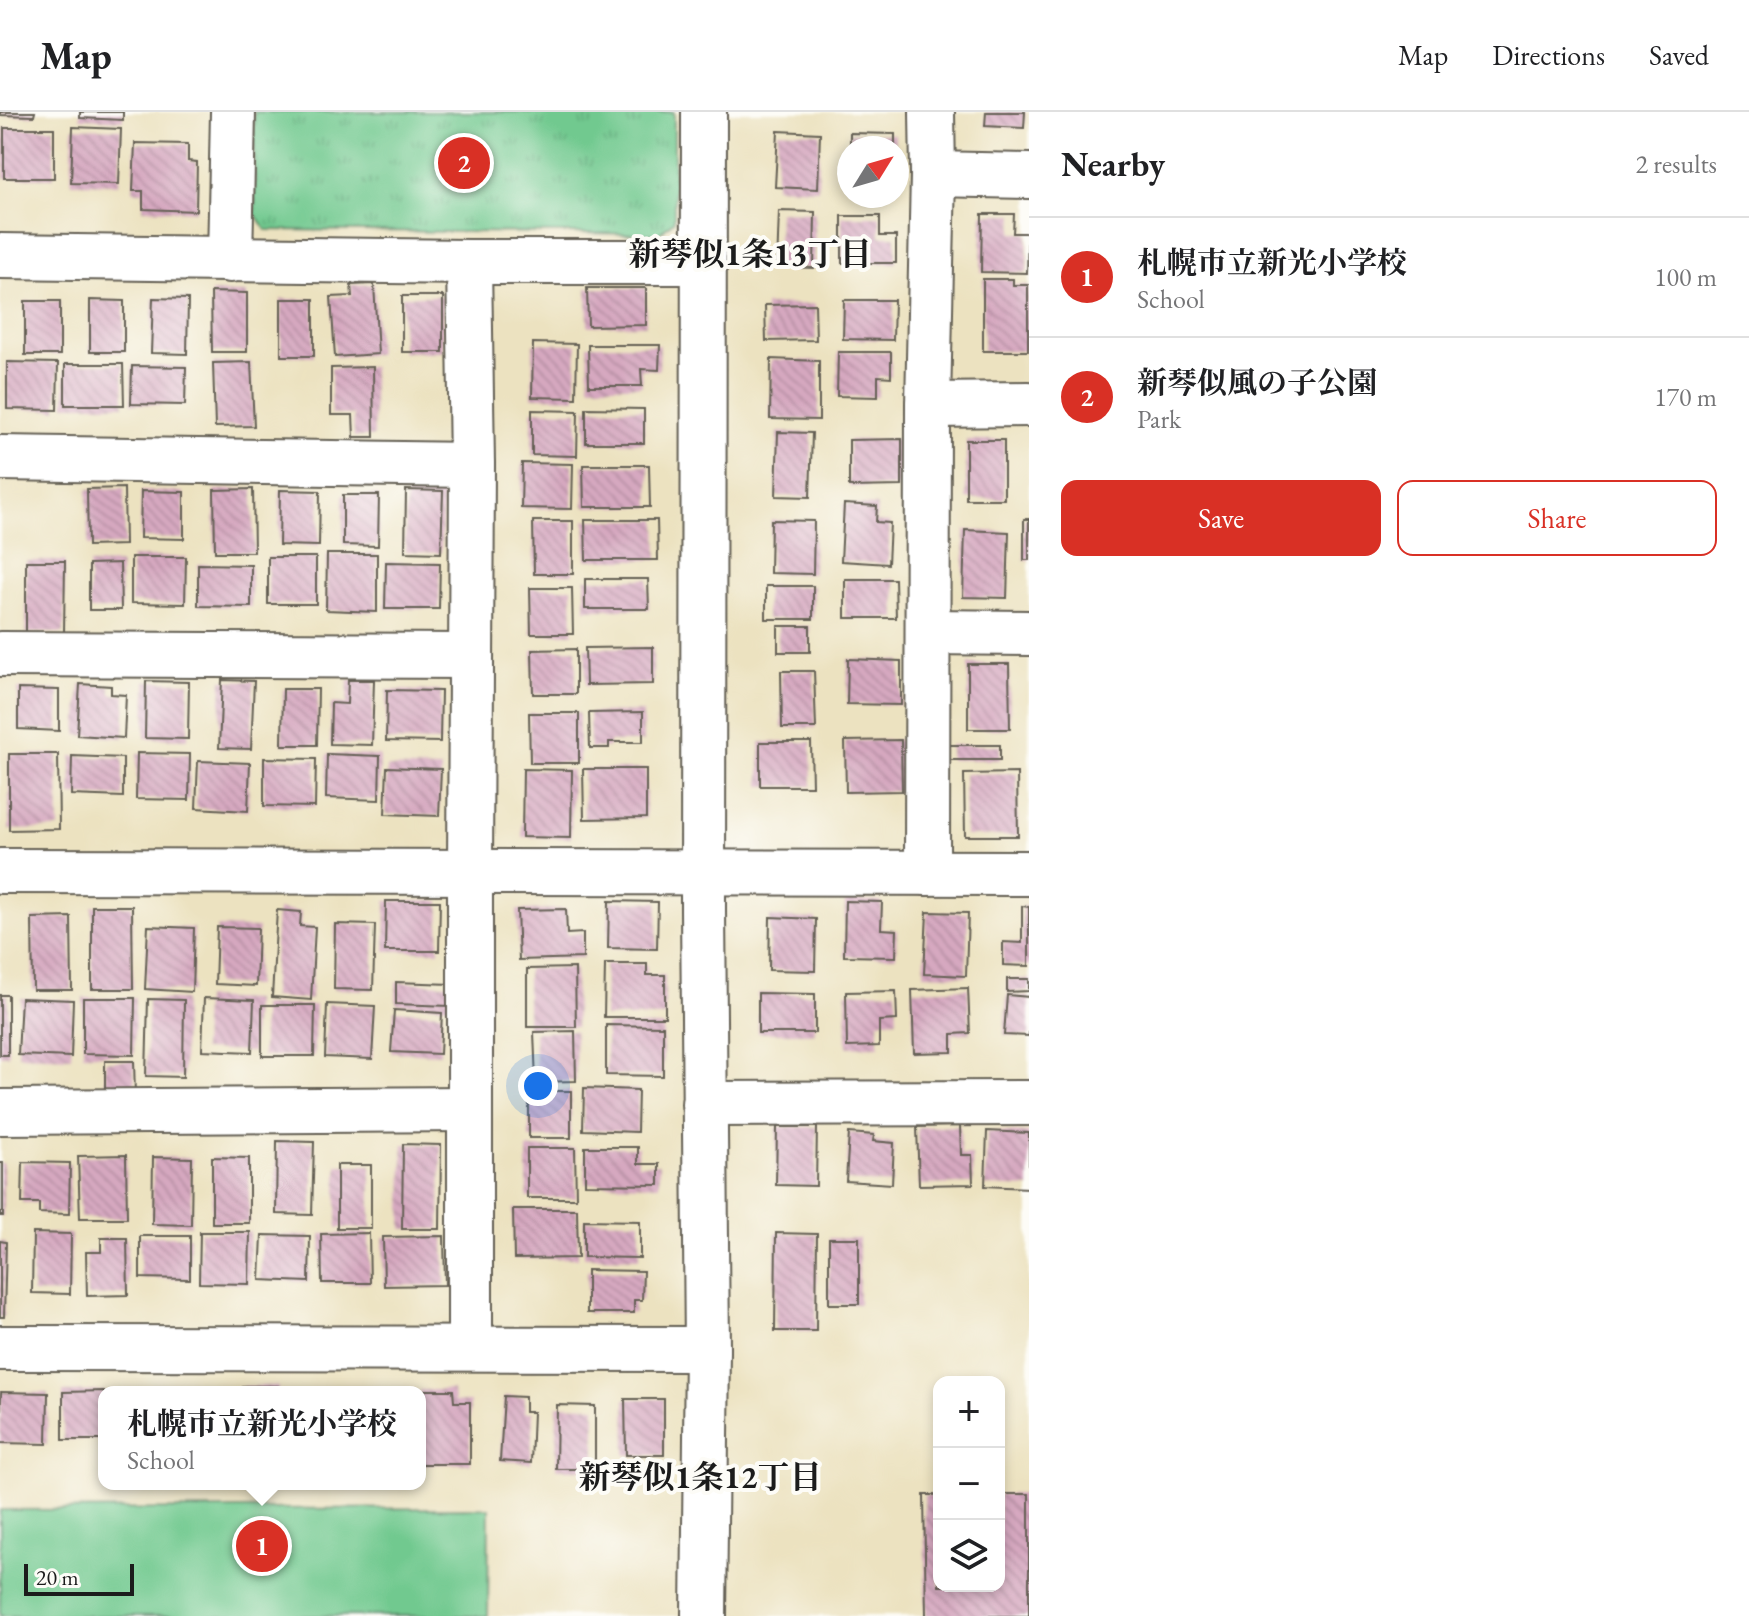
<!DOCTYPE html>
<html lang="en">
<head>
<meta charset="utf-8">
<style>
  :root { --surface:#fff; --page:#f2f2f2; --text:#202124; --muted:#757577; --line:#e0e0e0; --accent:#d93025 }
  body { margin:0; font-family:"EB Garamond","Noto Serif JP",serif; background:var(--page); color:var(--text) }
  .controls { position:absolute; right:24px; bottom:24px; display:grid; overflow:hidden; border-radius:16px; box-shadow:0 4px 12px #0003 }
  .controls button { width:72px; height:72px; display:grid; place-items:center; padding:0; border:0; border-bottom:2px solid var(--line); background:var(--surface); color:var(--text); font:40px sans-serif }
  .compass { position:absolute; left:837px; top:24px; width:72px; height:72px; border-radius:50%; background:var(--surface); box-shadow:0 4px 12px #0003; rotate:53deg }
  .scale { position:absolute; left:24px; bottom:20px; width:110px; box-sizing:border-box; padding-left:8px; border:4px solid #1c1c1c; border-top:0; font-size:22px; line-height:28px; white-space:nowrap; color:#1c1c1c; -webkit-text-stroke:6px #fdfcf7; paint-order:stroke }
  .you { position:absolute; left:538px; top:974px; width:28px; height:28px; margin:-20px; border:6px solid #fff; border-radius:50%; background:#1a73e8; box-shadow:0 0 0 12px #1a73e833 }
  .badge { display:grid; place-items:center; width:52px; height:52px; border-radius:50%; background:var(--accent); color:#fff; font-size:26px; font-weight:700 }
  .pin { position:absolute; translate:-50% -50%; border:4px solid #fff; box-shadow:0 2px 8px #0006 }
  .popup { position:absolute; left:98px; top:1274px; width:328px; height:104px; box-sizing:border-box; display:grid; place-content:center; border-radius:16px; background:var(--surface); filter:drop-shadow(0 2px 6px #0005); font-size:26px; white-space:nowrap; color:var(--muted) }
  .popup b { font-size:30px; color:var(--text) }
  .popup::after { content:''; position:absolute; left:50%; top:100%; margin-left:-16px; border:16px solid transparent; border-top-color:var(--surface) }
  .list { margin:0; padding:0; list-style:none }
  h2 { display:flex; justify-content:space-between; align-items:center; height:104px; margin:0; padding:0 32px; font-size:34px }
  h2 small { font-size:26px; font-weight:400; color:var(--muted) }
  .list li { display:grid; grid-template-columns:52px 1fr auto; gap:24px; align-items:center; box-sizing:border-box; height:120px; padding:0 32px; border-top:2px solid var(--line) }
  .list b { display:block; font-size:30px; white-space:nowrap }
  .list p { margin:0; font-size:26px; white-space:nowrap; color:var(--muted) }
  .list em { font-size:26px; font-style:normal; color:var(--muted) }
  .actions { display:flex; gap:16px; padding:24px 32px }
  .actions a { flex:1; padding:18px 0; border:2px solid var(--accent); border-radius:16px; text-align:center; font-size:28px; color:var(--accent) }
  .actions .main { background:var(--accent); color:#fff }
  .icon { flex:none; width:44px; height:44px; fill:none; stroke:currentColor; stroke-width:2; stroke-linecap:round; stroke-linejoin:round }
  .map { position:relative; flex:none; width:1029px; height:1504px; overflow:hidden }
  header { display:flex; align-items:center; gap:48px; box-sizing:border-box; height:112px; padding:0 40px; background:var(--surface); border-bottom:2px solid var(--line) }
  header strong { font-size:38px }
  nav { display:flex; gap:44px; margin-inline-start:auto; font-size:28px }
  main { display:flex }
  aside { flex:1; background:var(--surface) }
  .map>svg:first-child { display:block }
  .park { fill:url(#park-tufts); stroke:#467256; stroke-width:2 }
  .pitch { fill:#71c98f; stroke:#467256; stroke-width:2 }
  .building { fill:url(#building-back-hatch) }
  .lines { fill:none; stroke-linecap:round; stroke-linejoin:round }
  .minor-casing { stroke:#656155; stroke-width:48 }
  .minor { stroke:#fff; stroke-width:44 }
  .labels { text-anchor:middle; stroke-width:8; stroke-linejoin:round; paint-order:stroke }
  .neighbourhood-label { font-size:32px; font-weight:bold; fill:#1c1c1c; stroke:#fdfcf7 }
</style>
</head>
<body>
<header>
<strong>Map</strong>
<nav><a>Map</a><a>Directions</a><a>Saved</a></nav>
</header>
<main>
<div class="map">
<svg width="1029" height="1504" viewBox="0 0 1029 1504">
  <defs>
    <pattern id="park-tufts" width="24" height="20" patternUnits="userSpaceOnUse" patternTransform="scale(2)"><rect width="24" height="20" fill="#71c98f"/><path d="M3 7l-1-3M5 7V3M7 7l1-3M15 17l-1-3M17 17v-4M19 17l1-3" fill="none" stroke="#61ac7b"/></pattern>
    <pattern id="building-back-hatch" width="6" height="6" patternUnits="userSpaceOnUse" patternTransform="scale(2)"><rect width="6" height="6" fill="#d6a8c0"/><path d="M-1 5l2 2M0 0l6 6M5-1l2 2" fill="none" stroke="#b790a4"/></pattern>
  </defs>
  <rect width="100%" height="100%" fill="#fdfcf7"/>
  <filter id="ink" filterUnits="userSpaceOnUse"><feTurbulence type="fractalNoise" baseFrequency=".0125" numOctaves="2"/><feDisplacementMap in="SourceGraphic" scale="16" xChannelSelector="R" yChannelSelector="G"/><feConvolveMatrix kernelMatrix="1 2 1 2 8 2 1 2 1" color-interpolation-filters="sRGB"/></filter>
  <filter id="wash" filterUnits="userSpaceOnUse"><feTurbulence type="fractalNoise" baseFrequency=".006" numOctaves="4" result="noise"/><feDisplacementMap in="SourceGraphic" scale="32" xChannelSelector="R" yChannelSelector="G"/><feGaussianBlur stdDeviation="1.8" result="paint"/><feColorMatrix in="noise" values="0 0 0 0 0 0 0 0 0 0 0 0 0 0 0 0 0 1.4 0 .05"/><feComposite in="paint" operator="in"/></filter>
  <g filter="url(#wash)">
    <rect width="100%" height="100%" fill="#ece2c0"/>
    <path class="park" d="M254,0H674V108L659,122L266,118L255,102Z"/>
    <path class="pitch" d="M489,1396L488,1504H0V1398Z"/>
    <g id="blocks">
      <g class="building">
        <path d="M0,0H35L34,4L0,3Z"/>
        <path d="M80,0H123V8L80,6Z"/>
        <path d="M986,0H1025L1024,16L985,14Z"/>
        <path d="M73,15L121,17L119,72L71,71Z"/>
        <rect x="4" y="16" width="50" height="50"/>
        <path d="M778,19L820,21L818,77L775,75Z"/>
        <path d="M850,21L895,22V36H850Z"/>
        <path d="M135,31L188,32V49L197,50L196,99L143,97V79H133Z"/>
        <path d="M779,99L815,100L814,156L777,155Z"/>
        <path d="M982,102H1014L1013,121H1028L1027,161L981,160Z"/>
        <path d="M842,104H880V124H896V151H842Z"/>
        <path d="M983,167H1013V173H1028V239H983Z"/>
        <path d="M374,172L378,242L335,245L331,185L352,184L351,173Z"/>
        <path d="M587,176H646V213L588,214Z"/>
        <path d="M211,180L247,181V240H212Z"/>
        <rect x="402" y="184" width="41" height="56"/>
        <path d="M153,186L188,187L187,242L151,241Z"/>
        <rect x="281" y="187" width="33" height="57"/>
        <path d="M90,188L124,189V240H90Z"/>
        <path d="M844,188H894L893,228L843,227Z"/>
        <rect x="25" y="189" width="35" height="54"/>
        <path d="M815,192L816,228L766,229L765,193Z"/>
        <path d="M533,231L577,232L576,286L532,285Z"/>
        <path d="M588,233H660L659,258L641,257L642,274H589Z"/>
        <path d="M838,240H891V265L878,264V285L837,284Z"/>
        <path d="M771,247L819,249V308L770,307Z"/>
        <path d="M7,250L58,251L57,298L7,297Z"/>
        <path d="M251,250L254,314L215,315L213,251Z"/>
        <path d="M65,252H123L124,293H65Z"/>
        <path d="M132,254L186,255L185,293L131,292Z"/>
        <path d="M373,255L374,325H354L353,303H331V256Z"/>
        <path d="M586,296L644,297V331H586Z"/>
        <path d="M532,298L578,299L577,344L532,343Z"/>
        <path d="M778,320L812,321L810,385L776,384Z"/>
        <path d="M902,327V374L849,375V328Z"/>
        <rect x="966" y="328" width="38" height="59"/>
        <path d="M522,351L573,352L572,397L521,396Z"/>
        <path d="M583,353H649L650,395H584Z"/>
        <path d="M124,376L125,433L88,434L87,377Z"/>
        <path d="M253,377L254,440H215L214,378Z"/>
        <path d="M280,378L320,379L319,434L279,433Z"/>
        <path d="M406,378L443,379L441,441L405,440Z"/>
        <path d="M141,379L184,380V427L140,426Z"/>
        <path d="M343,383H379L378,434L343,433Z"/>
        <path d="M844,392L877,394L876,410L890,411L888,452L841,449Z"/>
        <rect x="1024" y="407" width="5" height="41"/>
        <path d="M585,408H657L658,448H586Z"/>
        <path d="M771,408L814,409L813,462L770,461Z"/>
        <path d="M533,409H573V462H534Z"/>
        <path d="M965,418L1009,420L1007,486L963,485Z"/>
        <path d="M327,442H377V500L326,498Z"/>
        <path d="M131,445H186L185,492L131,491Z"/>
        <rect x="268" y="445" width="48" height="47"/>
        <path d="M26,449H65L64,521H26Z"/>
        <path d="M386,450L440,451L439,497H385Z"/>
        <path d="M120,451L121,498H89V452Z"/>
        <path d="M198,452L251,453V495L198,494Z"/>
        <path d="M585,467H648L649,497H585Z"/>
        <path d="M845,467H895L896,506H845Z"/>
        <rect x="766" y="474" width="47" height="33"/>
        <path d="M530,476H572L573,522H531Z"/>
        <rect x="778" y="514" width="32" height="26"/>
        <path d="M653,535V572L586,573L585,536Z"/>
        <path d="M576,537V582H533L532,538Z"/>
        <path d="M848,547L901,549V593L847,592Z"/>
        <path d="M968,552H1009L1010,617H968Z"/>
        <path d="M781,559H814L816,616H782Z"/>
        <path d="M222,568L254,569L251,637L219,636Z"/>
        <path d="M348,568H374L372,633L330,632L331,591L347,592Z"/>
        <path d="M146,569L189,570L188,627L145,626Z"/>
        <path d="M80,572L111,574V582L126,583L124,626L77,623Z"/>
        <path d="M18,577L59,578V619L18,617Z"/>
        <path d="M283,577H318L317,633H282Z"/>
        <path d="M387,578L441,579L440,630L386,629Z"/>
        <path d="M643,600V630H609V636H590L589,601Z"/>
        <path d="M529,601H579V651H530Z"/>
        <path d="M901,628L902,679L846,680L845,629Z"/>
        <path d="M760,630H811L812,674H760Z"/>
        <rect x="950" y="633" width="50" height="15"/>
        <path d="M137,641L190,642L189,688L136,687Z"/>
        <path d="M9,642H58L59,717L9,718Z"/>
        <path d="M327,642L380,644L379,688L326,686Z"/>
        <path d="M72,644L123,646V685L71,683Z"/>
        <path d="M264,646L316,647L315,695L264,694Z"/>
        <path d="M198,649L250,651L248,699L196,696Z"/>
        <path d="M387,655L441,657L439,704L385,702Z"/>
        <path d="M523,657L572,658L571,726L522,725Z"/>
        <path d="M583,657H646V706L584,707Z"/>
        <path d="M1017,661L1018,724H965L964,662Z"/>
        <path d="M386,789H440L439,839H385Z"/>
        <path d="M609,789L658,790L657,837L608,836Z"/>
        <path d="M845,789L882,790L881,817L897,818L896,845L844,844Z"/>
        <path d="M92,794H132L133,877H92Z"/>
        <path d="M1022,794L1029,795V854L1003,853V830L1022,831Z"/>
        <path d="M566,797L567,822L583,821V846L519,848L517,798Z"/>
        <path d="M277,798L301,800L300,814L315,815L311,888L272,885Z"/>
        <path d="M927,800L968,801L966,864L924,862Z"/>
        <path d="M71,805L72,878H33L32,806Z"/>
        <path d="M770,805L816,807L815,859L769,858Z"/>
        <path d="M335,812L375,813L373,878L334,877Z"/>
        <path d="M148,814L194,816L192,880L145,877Z"/>
        <path d="M217,815L258,816L256,874L215,872Z"/>
        <path d="M605,852H647V863H665V905H604Z"/>
        <path d="M575,856L576,915H527V857Z"/>
        <path d="M1007,867H1029V879L1007,880Z"/>
        <path d="M396,870L451,872L450,894L396,892Z"/>
        <path d="M968,876L970,921L952,922V940L914,941L912,878Z"/>
        <path d="M896,879L897,908L879,909V934L847,935L846,880Z"/>
        <path d="M758,881L815,882V921H758Z"/>
        <rect x="0" y="883" width="8" height="60"/>
        <path d="M1007,883L1029,885V924L1004,923Z"/>
        <path d="M21,886L73,888L71,945L18,943Z"/>
        <path d="M83,886H135L134,943L83,942Z"/>
        <path d="M204,886L254,888L252,940L202,938Z"/>
        <path d="M148,887L184,888L183,965L146,964Z"/>
        <path d="M327,892L375,894L372,947L325,945Z"/>
        <path d="M262,893H315L314,944H262Z"/>
        <path d="M394,898L442,901L440,942L391,940Z"/>
        <path d="M606,913L663,914V964L606,963Z"/>
        <path d="M575,919L576,969L536,970L534,920Z"/>
        <path d="M105,949H134L135,983L105,984Z"/>
        <path d="M584,976L638,978L637,1020L583,1018Z"/>
        <rect x="529" y="979" width="42" height="47"/>
        <path d="M960,1014L961,1043H972L973,1072L919,1073L917,1015Z"/>
        <path d="M777,1015H817L816,1074L776,1073Z"/>
        <path d="M987,1019L1029,1021V1076L985,1074Z"/>
        <path d="M849,1021L874,1023L873,1029L894,1031L892,1072L846,1069Z"/>
        <path d="M277,1029L314,1030L312,1103L276,1102Z"/>
        <path d="M403,1032L441,1033L440,1117H402Z"/>
        <path d="M585,1035H638V1052H659V1073L585,1072Z"/>
        <path d="M527,1036H575L576,1086H527Z"/>
        <path d="M126,1043L127,1106H80L78,1044Z"/>
        <path d="M153,1045L192,1046L191,1113L152,1112Z"/>
        <path d="M212,1045L249,1046V1111H212Z"/>
        <path d="M23,1050L70,1051L69,1102L39,1101V1091H22Z"/>
        <rect x="0" y="1051" width="3" height="53"/>
        <rect x="337" y="1053" width="34" height="63"/>
        <path d="M513,1097H577L578,1146L514,1147Z"/>
        <path d="M584,1108L640,1109V1146L584,1145Z"/>
        <path d="M200,1120H250L249,1172L199,1171Z"/>
        <path d="M33,1121L71,1122L70,1182L32,1181Z"/>
        <path d="M369,1121L370,1171H322L321,1122Z"/>
        <path d="M776,1121L817,1122L816,1219H775Z"/>
        <path d="M262,1123L310,1124L309,1170L260,1168Z"/>
        <path d="M140,1124H190V1167L140,1166Z"/>
        <path d="M444,1124L445,1173L384,1174L383,1125Z"/>
        <path d="M101,1126H127L128,1183L87,1184L86,1140H101Z"/>
        <rect x="829" y="1126" width="30" height="66"/>
        <path d="M0,1129L6,1130L4,1205H0Z"/>
        <path d="M587,1158L643,1159L642,1188H634V1201H587Z"/>
        <rect x="243" y="1274" width="35" height="6"/>
        <path d="M420,1278H453L454,1290H470V1352H420Z"/>
        <path d="M104,1279V1328H63V1280Z"/>
        <path d="M1,1280L48,1281L47,1332L0,1331Z"/>
        <path d="M504,1284L525,1285V1300H533L531,1351L500,1349Z"/>
        <path d="M625,1287H664V1343H626Z"/>
        <path d="M557,1293L595,1294V1357H556Z"/>
        <path d="M999,1382H1029V1504H926L924,1383H939V1474H999Z"/>
      </g>
    </g>
  </g>
  <g filter="url(#ink)">
    <use href="#blocks" fill-opacity="0" stroke="#656155" stroke-width="2"/>
    <g class="lines">
      <defs>
        <g id="minor">
          <path d="M704,0L703,798L707,1237L704,1504"/>
          <path d="M933,62L1029,64"/>
          <path d="M0,144L469,150H702"/>
          <path d="M230,148L233,0"/>
          <path d="M469,150L472,353L470,760V1236"/>
          <path d="M928,293L1029,292"/>
          <path d="M0,346L472,353"/>
          <path d="M928,520L1029,521"/>
          <path d="M0,542L471,544"/>
          <path d="M0,759L1029,761"/>
          <path d="M927,761L928,293L933,62L932,0"/>
          <path d="M704,992L1029,991"/>
          <path d="M0,1000L470,997"/>
          <path d="M0,1236L707,1237"/>
        </g>
      </defs>
      <use href="#minor" class="minor-casing"/>
      <use href="#minor" class="minor"/>
    </g>
  </g>
  <g class="labels">
    <g class="neighbourhood-label">
      <text x="750" y="153">新琴似1条13丁目</text>
      <text x="700" y="1376">新琴似1条12丁目</text>
    </g>
  </g>
</svg>
<div class="controls">
<button>+</button>
<button>−</button>
<button><svg class="icon" aria-label="layers" viewBox="0 0 24 24"><path d="M12 4l9 5-9 5-9-5zM3 14l9 5 9-5"/></svg></button>
</div>
<svg class="compass" viewBox="-18 -18 36 36"><path d="M0-13l5 13h-10z" fill="#e53935"/><path d="M0 13l5-13h-10z" fill="#757577"/></svg>
<div class="scale">20 m</div>
<div class="you"></div>
<div class="pin badge" style="left:262px;top:1434px">1</div>
<div class="popup"><b>札幌市立新光小学校</b>School</div>
<div class="pin badge" style="left:464px;top:51px">2</div>
</div>
<aside>
<h2>Nearby<small>2 results</small></h2>
<ul class="list">
<li><span class="badge">1</span><div><b>札幌市立新光小学校</b><p>School</p></div><em>100 m</em></li>
<li><span class="badge">2</span><div><b>新琴似風の子公園</b><p>Park</p></div><em>170 m</em></li>
</ul>
<div class="actions"><a class="main">Save</a><a>Share</a></div>
</aside>
</main>
</body>
</html>
